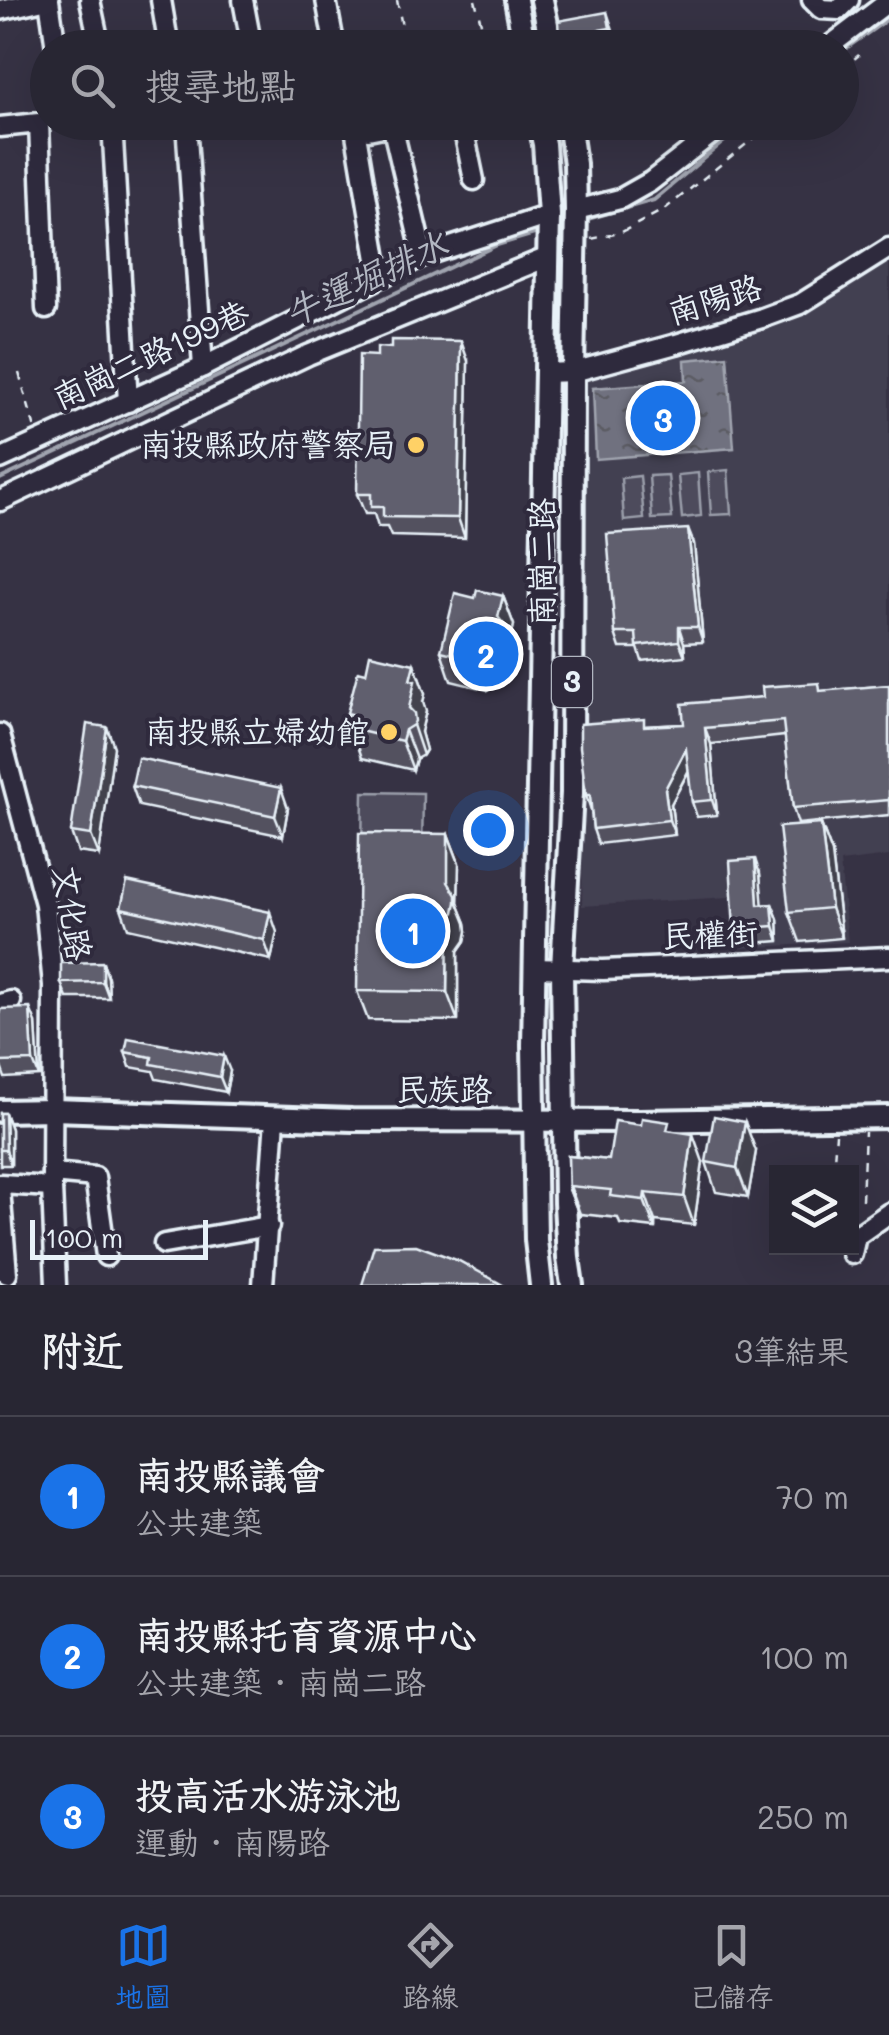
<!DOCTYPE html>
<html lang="zh-TW">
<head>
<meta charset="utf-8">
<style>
  :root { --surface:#282633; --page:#302e3b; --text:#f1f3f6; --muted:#a5a5ac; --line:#44434e; --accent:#1a73e8 }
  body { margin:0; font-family:Mali,"LXGW WenKai TC",sans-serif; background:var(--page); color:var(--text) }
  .controls { position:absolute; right:30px; bottom:30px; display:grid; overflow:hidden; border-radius:0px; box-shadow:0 10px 40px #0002 }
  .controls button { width:90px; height:90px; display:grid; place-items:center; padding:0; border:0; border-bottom:2px solid var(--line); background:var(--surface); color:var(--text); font:50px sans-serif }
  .scale { position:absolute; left:30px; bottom:25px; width:178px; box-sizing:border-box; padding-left:10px; border:5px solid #e8f1f8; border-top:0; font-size:28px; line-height:35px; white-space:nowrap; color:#e8f1f8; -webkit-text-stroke:8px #2f2a3d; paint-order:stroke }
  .you { position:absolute; left:488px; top:830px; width:35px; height:35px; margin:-25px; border:8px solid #fff; border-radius:50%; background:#1a73e8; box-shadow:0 0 0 15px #1a73e833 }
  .badge { display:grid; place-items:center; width:65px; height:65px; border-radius:50%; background:var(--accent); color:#fff; font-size:32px; font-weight:700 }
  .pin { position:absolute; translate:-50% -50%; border:5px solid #fff; box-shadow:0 2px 10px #0006 }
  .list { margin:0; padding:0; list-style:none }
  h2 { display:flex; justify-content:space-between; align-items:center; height:130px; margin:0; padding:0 40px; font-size:42px }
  h2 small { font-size:32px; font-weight:400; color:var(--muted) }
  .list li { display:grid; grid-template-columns:65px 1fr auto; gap:30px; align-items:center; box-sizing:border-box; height:160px; padding:0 40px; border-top:2px solid var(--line) }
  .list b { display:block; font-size:38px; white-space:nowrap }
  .list p { margin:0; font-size:32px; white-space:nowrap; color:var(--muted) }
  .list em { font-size:32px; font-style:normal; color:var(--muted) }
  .icon { flex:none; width:55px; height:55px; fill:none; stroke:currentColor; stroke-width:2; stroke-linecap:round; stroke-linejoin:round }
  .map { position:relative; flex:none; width:889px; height:1285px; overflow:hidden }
  .search { position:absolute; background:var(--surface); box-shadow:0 10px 40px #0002; left:30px; right:30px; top:30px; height:110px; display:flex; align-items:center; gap:25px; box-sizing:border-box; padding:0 35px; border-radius:55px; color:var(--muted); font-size:38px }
  .sheet { height:610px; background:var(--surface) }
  nav { display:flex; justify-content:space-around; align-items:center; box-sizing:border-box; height:140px; border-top:2px solid var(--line); background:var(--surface); font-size:28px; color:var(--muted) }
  nav a { display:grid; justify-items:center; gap:5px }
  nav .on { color:var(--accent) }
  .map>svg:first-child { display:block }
  .built { fill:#433f51 }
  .garden { fill:#4d4b5c; stroke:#9a9eaa; stroke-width:2.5 }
  .water { fill:url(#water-ripples); stroke:#a0a4af; stroke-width:2.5 }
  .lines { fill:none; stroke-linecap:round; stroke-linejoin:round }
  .stream { stroke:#a0a4af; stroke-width:4 }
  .minor-casing { stroke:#e8f1f8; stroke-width:25 }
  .major-casing { stroke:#e8f1f8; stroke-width:28 }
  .path { stroke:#e8f1f8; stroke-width:2.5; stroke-dasharray:8 8; stroke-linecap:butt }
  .minor { stroke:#2f2a3d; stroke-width:18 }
  .major { stroke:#2f2a3d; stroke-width:20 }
  .wall { fill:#53515f; stroke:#e8f1f8; stroke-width:2.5 }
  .shaded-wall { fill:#43424d; stroke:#e8f1f8; stroke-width:2.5 }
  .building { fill:#605e6e; stroke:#e8f1f8; stroke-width:2.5 }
  .poi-dot { fill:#ffd166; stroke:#2f2a3d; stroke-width:4 }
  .labels { text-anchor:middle; stroke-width:8; stroke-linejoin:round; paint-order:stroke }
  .shield { fill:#2f2a3d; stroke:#b0b5c0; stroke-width:2.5 }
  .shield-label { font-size:30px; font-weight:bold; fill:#e8f1f8 }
  .street-label { font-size:32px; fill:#e8f1f8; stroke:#2f2a3d }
  .poi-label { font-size:32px; fill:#e8f1f8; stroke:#2f2a3d; text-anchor:end }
  .water-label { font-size:35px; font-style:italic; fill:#b2b7c2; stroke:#2f2a3d }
</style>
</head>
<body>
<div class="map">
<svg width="889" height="1285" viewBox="0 0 889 1285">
  <defs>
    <pattern id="water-ripples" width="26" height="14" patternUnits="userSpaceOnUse" patternTransform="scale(2.5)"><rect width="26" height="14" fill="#70717f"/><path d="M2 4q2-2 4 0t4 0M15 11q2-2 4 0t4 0" fill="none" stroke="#5b5c64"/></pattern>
  </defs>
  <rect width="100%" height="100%" fill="#363244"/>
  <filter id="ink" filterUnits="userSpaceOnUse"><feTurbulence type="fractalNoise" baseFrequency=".01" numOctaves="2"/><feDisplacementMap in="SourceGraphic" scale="20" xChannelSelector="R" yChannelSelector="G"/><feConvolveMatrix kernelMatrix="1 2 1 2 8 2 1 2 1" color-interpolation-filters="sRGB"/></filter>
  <g filter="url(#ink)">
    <path class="built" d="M889,254V856L840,862L848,942L735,948L729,897L582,906L587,381L793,320Z"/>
    <g class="garden">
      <path d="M728,470L731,514L711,515L708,472Z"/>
      <path d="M698,473L701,516L682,518L678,475Z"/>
      <path d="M668,475L672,518L652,519L649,476Z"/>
      <path d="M640,476L644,519L624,521L621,478Z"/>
      <path d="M363,792L423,793L422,852L362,850Z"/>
    </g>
    <path class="water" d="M727,356L734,448L596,459L593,388L686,381L685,360Z"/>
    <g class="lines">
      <g class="stream">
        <path d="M842,51L889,18"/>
        <path d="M584,220L654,200L747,122"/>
        <path d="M0,479L497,245L541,232"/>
      </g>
      <defs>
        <g id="minor">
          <path d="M49,0L56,48"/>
          <path d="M90,0L100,48"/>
          <path d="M161,0L169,48"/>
          <path d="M243,0L252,48"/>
          <path d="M326,0L335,48"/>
          <path d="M812,0L821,9L839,10L849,0"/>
          <path d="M0,10L43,0"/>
          <path d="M827,48L889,1"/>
          <path d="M112,122L128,402"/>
          <path d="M354,122L380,277"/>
          <path d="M462,122L474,180"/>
          <path d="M186,123L203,367"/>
          <path d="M392,125L423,256"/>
          <path d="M0,127L39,123L46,309"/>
          <path d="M368,130L403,123"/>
          <path d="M576,210L620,199L650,182L727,122"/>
          <path d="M545,373L573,372L676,344L762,318L800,304L889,248"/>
          <path d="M0,459L203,367L423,256L549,215"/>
          <path d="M0,501L308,355L548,257"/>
          <path d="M0,734L45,904L53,985L52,1187L56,1285"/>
          <path d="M534,968L603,970L889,957"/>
          <path d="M0,1004L11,1001"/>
          <path d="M52,1173L95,1177L106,1256"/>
          <path d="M0,1184L52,1187"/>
          <path d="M0,1189L7,1274"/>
          <path d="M164,1244L269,1226"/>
          <path d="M852,1254L856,1236L889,1213"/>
          <path d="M263,1285L275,1119"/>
        </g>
        <g id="major">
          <path d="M516,0L525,48"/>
          <path d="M542,0L552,48"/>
          <path d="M539,122L544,144L549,215L533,1045L536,1240L541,1285"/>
          <path d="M569,122L575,164L576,210L573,372L572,793L562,968L565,1203L568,1258L572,1285"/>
          <path d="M0,1111L53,1110L352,1120L639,1121L889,1117"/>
        </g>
      </defs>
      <use href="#minor" class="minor-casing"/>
      <use href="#major" class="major-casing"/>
      <g class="path">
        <path d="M397,0L406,48"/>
        <path d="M475,0L487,46"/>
        <path d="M842,69L859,55"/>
        <path d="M591,239L620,233L665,209L774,122"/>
        <path d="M19,373L35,429"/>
        <path d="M833,1172L836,1134"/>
        <path d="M862,1200L865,1132"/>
      </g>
      <use href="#minor" class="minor"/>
      <use href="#major" class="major"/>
    </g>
    <g class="wall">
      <path d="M612,27L615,43L591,48H563L559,37Z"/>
      <path d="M585,122H621V125L588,131Z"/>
      <path d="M468,361L465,538L391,536L387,527H378L374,514H365L357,494Z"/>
      <path d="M694,544L703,642L684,643L685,656L642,661L638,648H620L615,633Z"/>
      <path d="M503,596L514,625L510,642L513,653V659L502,669L497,684L488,690L451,681L441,651L475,598Z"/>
      <path d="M414,664L425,694L423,702L426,711L421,732L426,750L423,755L416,759L413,770L362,758L347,713L366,673Z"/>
      <path d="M889,685V815L798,824L793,808L785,736L711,744L717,815L697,817L692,802L689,771L671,804L675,835L598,844L593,829L591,810L586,795L646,726L684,724L822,691Z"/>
      <path d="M114,747L99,855L78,852L71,832Z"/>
      <path d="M132,786L288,808L283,836L139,806Z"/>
      <path d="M821,824L832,853L842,938L800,942L789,912Z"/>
      <path d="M448,834L459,863L458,903L466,923L467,931L465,941L458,951V1021L368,1020L357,991Z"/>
      <path d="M760,874L762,905L772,904L778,919L779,941L740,944L734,929Z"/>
      <path d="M121,908L277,932L271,960L128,928Z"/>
      <path d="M108,978L109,998H67L61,983Z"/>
      <path d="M0,1009L36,1023L39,1076L5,1078L0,1064Z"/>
      <path d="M125,1052L230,1071L226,1092L156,1079L153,1071L130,1067Z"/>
      <path d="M0,1113H5L11,1129V1165H0Z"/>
      <path d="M672,1131L703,1162L694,1225L655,1221V1228L620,1224L618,1218L580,1214V1217L569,1189L568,1156L609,1160Z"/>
      <path d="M756,1151L748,1197L716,1192L706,1162Z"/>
    </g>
    <g class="shaded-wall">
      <path d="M607,12L612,27L615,43L610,28Z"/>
      <path d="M461,341L468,361L465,538L458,518Z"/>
      <path d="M688,529L694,544L703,642L698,627Z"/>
      <path d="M503,596L514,625L510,642L513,653V659L502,669L497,684L488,690L478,660L498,617Z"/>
      <path d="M679,627L684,643L685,656L679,641Z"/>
      <path d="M414,664L425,694L423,702L426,711L421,732L426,750L423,755L413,725L409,708L410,680Z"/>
      <path d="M107,727L114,747L99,855L91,835Z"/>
      <path d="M705,728L711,744L717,815L712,800Z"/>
      <path d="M405,730L416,759L413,770L402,741Z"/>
      <path d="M686,749L692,764L671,804L675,835L669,820L665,789Z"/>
      <path d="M281,788L288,808L283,836L275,816Z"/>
      <path d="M821,824L832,853L842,938L831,908Z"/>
      <path d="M448,834L459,863L458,903L466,923L467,931L465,941L458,951V1021L447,992Z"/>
      <path d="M755,859L760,874L764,920L758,905Z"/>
      <path d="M772,904L778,919L779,941L774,926Z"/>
      <path d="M270,912L277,932L271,960L264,940Z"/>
      <path d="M103,962L108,978L109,998L103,982Z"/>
      <path d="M30,1008L36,1023L39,1076L33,1061Z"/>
      <path d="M224,1056L230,1071L226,1092L220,1077Z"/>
      <path d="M5,1113L11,1129V1165L6,1150Z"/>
      <path d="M745,1122L756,1151L748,1197L737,1168Z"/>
      <path d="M693,1134L703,1162L694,1225L684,1197Z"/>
      <path d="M570,1186L580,1214V1217L569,1189Z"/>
      <path d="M645,1193L655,1221V1228L644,1200Z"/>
    </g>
    <g class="building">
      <path d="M607,12L610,28L559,37L558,21Z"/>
      <path d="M391,340L461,341L458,518L383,517V507H371V494H357L359,355L377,356V347L391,348Z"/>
      <path d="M688,529L698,627H679V641L637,646L636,633H615L607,534Z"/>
      <path d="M477,590L503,596L498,617L503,623L502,630L491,639L487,655L478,660L441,651L455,593L475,598Z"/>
      <path d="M370,654L414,664L410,680L415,681L409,708L414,713L415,721L413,725L405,730L402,741L352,729L355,715L347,713L358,671L366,673Z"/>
      <path d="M819,683L820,691L889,685V800L793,808L783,721L705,728L712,800L692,802L686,749L665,789L669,820L593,829L590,795H586L580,747V724L644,719V726L684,724L682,704L763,697L762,687Z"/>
      <path d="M87,724L107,727L91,835L71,832Z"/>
      <path d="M138,758L281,788L275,816L132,786Z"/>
      <path d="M821,824L831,908L789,912L779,827Z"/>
      <path d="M359,833L448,834V882L456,895V902L454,912L448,922L447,992L357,991Z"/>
      <path d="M755,859L758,905L772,904L774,926L734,929L730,861Z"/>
      <path d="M127,881L270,912L264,940L121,908Z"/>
      <path d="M103,962V982L61,983V963Z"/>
      <path d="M30,1008L33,1061L0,1062V1009Z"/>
      <path d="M128,1038L224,1056L220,1077L151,1064L152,1057L125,1052Z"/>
      <path d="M0,1113H5L6,1150H0Z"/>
      <path d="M714,1116L745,1122L737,1168L706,1162Z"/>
      <path d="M642,1118L669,1122L667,1130L693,1134L684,1197L645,1193L644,1200L610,1196L611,1190L570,1186L569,1189L568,1156L609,1160L615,1121L641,1125Z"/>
      <path d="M416,1245L459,1261L503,1285H362L374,1246Z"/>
    </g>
  </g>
  <g class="poi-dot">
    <circle cx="416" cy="445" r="10"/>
    <circle cx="389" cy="732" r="10"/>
  </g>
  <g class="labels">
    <rect class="shield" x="552" y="657" width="40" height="50" rx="8"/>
    <g class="shield-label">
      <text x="572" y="692">3</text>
    </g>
    <g class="street-label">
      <text transform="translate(715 300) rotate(-17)" y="11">南陽路</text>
      <text transform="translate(151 355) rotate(-25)" y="11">南崗二路199巷</text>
      <text transform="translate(542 562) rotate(-90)" y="11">南崗二路</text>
      <text transform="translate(72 913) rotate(81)" y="11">文化路</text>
      <text transform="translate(710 935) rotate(-2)" y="11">民權街</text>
      <text x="444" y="1101">民族路</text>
    </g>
    <g class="poi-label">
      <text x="396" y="456">南投縣政府警察局</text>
      <text x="369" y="743">南投縣立婦幼館</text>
    </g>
    <g class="water-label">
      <text transform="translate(366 279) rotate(-25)" y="12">牛運堀排水</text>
    </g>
  </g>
</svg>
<div class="controls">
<button><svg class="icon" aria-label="layers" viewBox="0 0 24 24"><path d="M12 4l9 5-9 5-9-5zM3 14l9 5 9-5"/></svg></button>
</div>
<div class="scale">100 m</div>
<div class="you"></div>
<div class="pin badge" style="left:413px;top:931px">1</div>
<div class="pin badge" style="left:486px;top:654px">2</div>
<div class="pin badge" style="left:663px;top:418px">3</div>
<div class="search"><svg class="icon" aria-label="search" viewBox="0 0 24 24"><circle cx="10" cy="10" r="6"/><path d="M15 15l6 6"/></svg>搜尋地點</div>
</div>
<section class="sheet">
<h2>附近<small>3筆結果</small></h2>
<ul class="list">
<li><span class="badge">1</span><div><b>南投縣議會</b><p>公共建築</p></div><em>70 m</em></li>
<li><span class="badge">2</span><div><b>南投縣托育資源中心</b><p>公共建築 · 南崗二路</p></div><em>100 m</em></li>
<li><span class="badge">3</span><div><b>投高活水游泳池</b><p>運動 · 南陽路</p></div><em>250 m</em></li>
</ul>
</section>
<nav>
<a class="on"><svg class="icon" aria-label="map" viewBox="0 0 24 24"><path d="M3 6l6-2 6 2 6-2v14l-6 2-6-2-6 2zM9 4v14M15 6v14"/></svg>地圖</a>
<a><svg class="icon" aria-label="directions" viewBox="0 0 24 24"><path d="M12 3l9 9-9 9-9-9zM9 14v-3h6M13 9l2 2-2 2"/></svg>路線</a>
<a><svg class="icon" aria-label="saved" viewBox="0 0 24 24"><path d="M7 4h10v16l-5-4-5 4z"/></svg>已儲存</a>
</nav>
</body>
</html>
